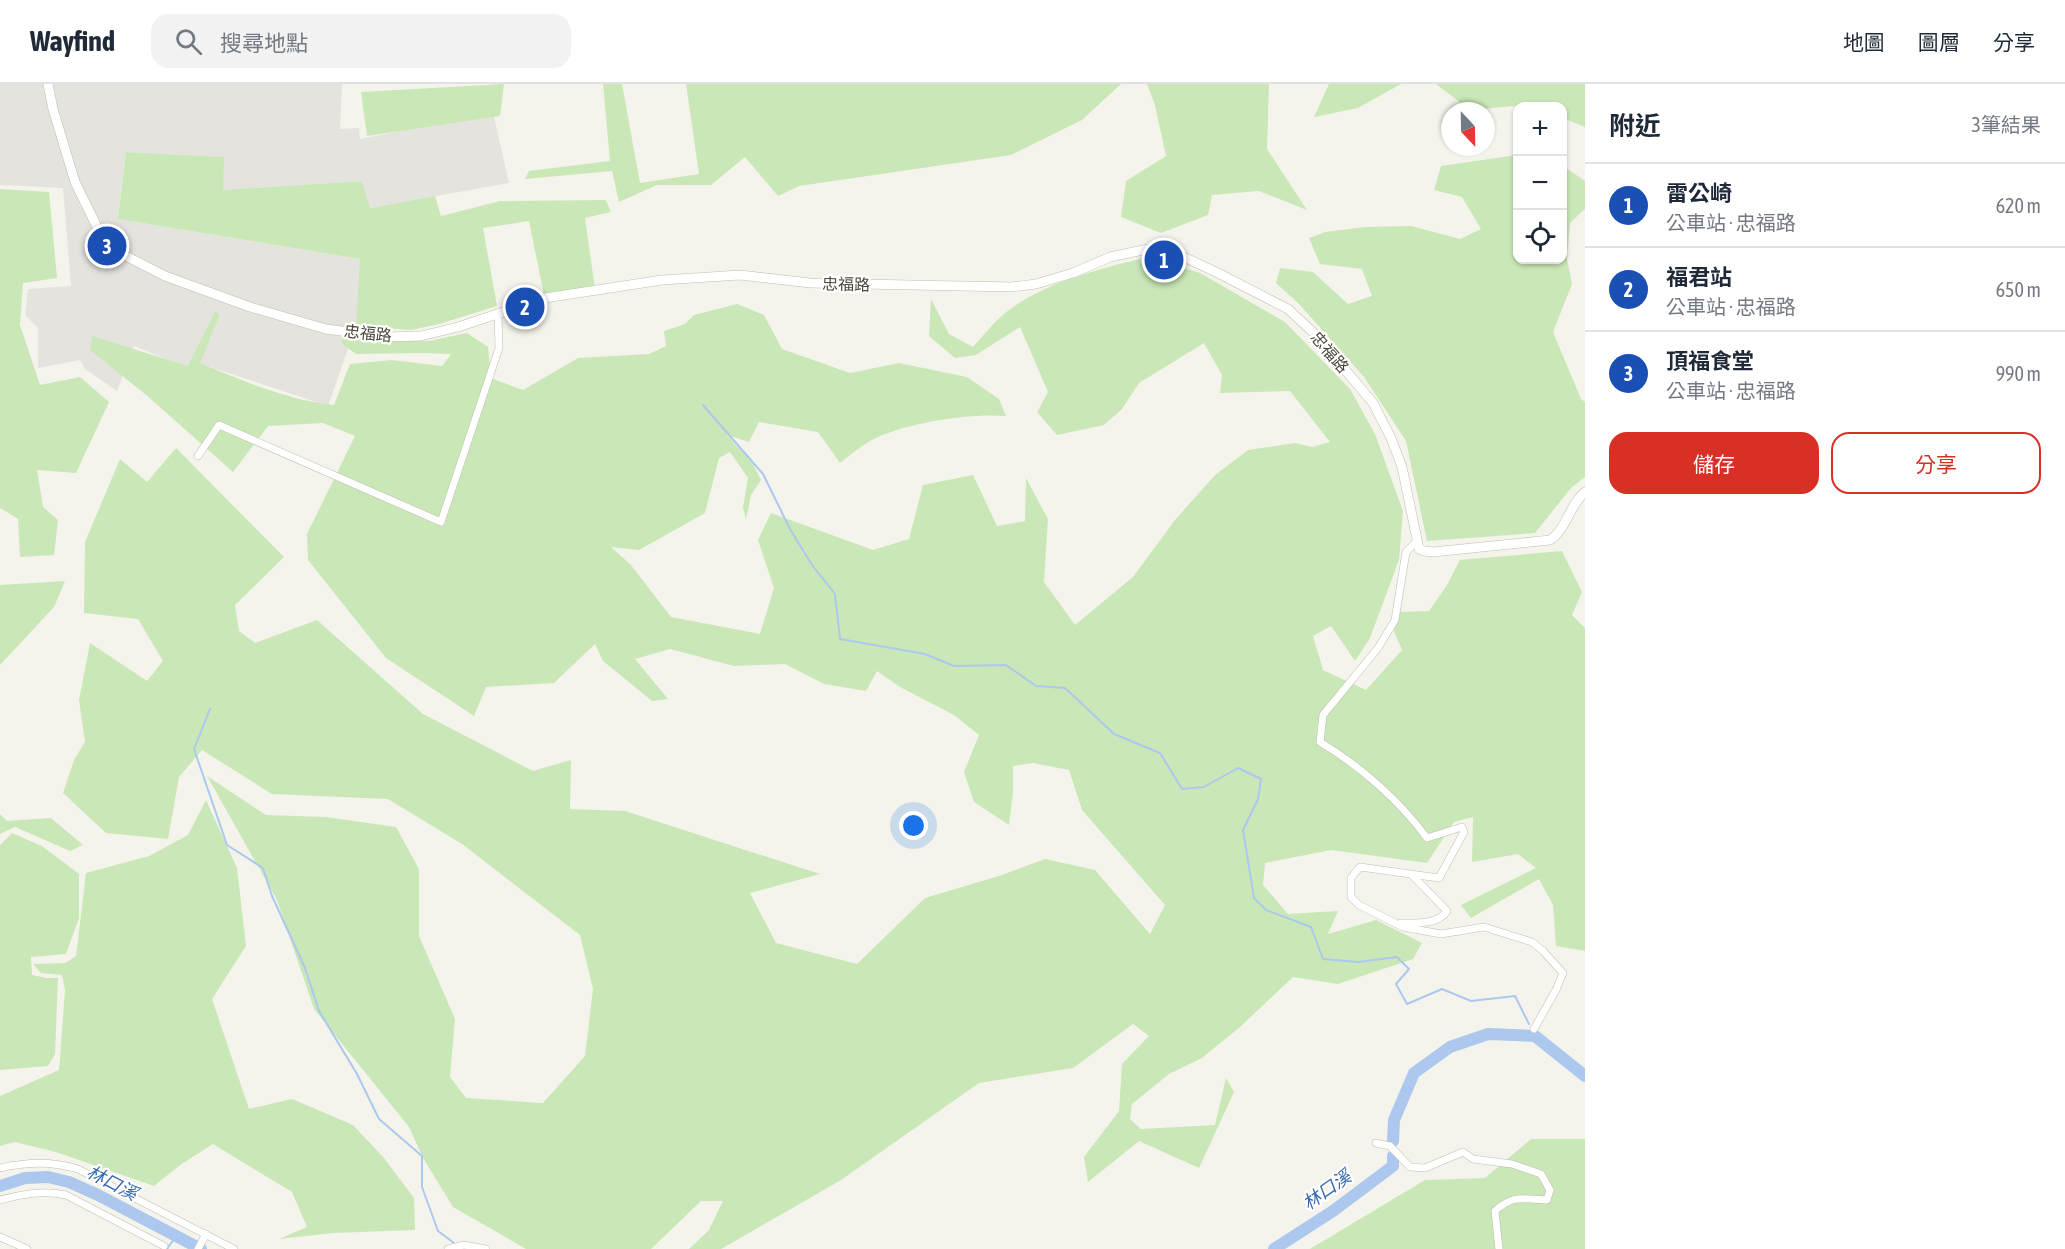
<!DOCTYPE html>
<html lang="zh-TW">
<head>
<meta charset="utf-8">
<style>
  :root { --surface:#fff; --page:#f2f2f3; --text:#1f2937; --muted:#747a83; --line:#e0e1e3; --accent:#d93025 }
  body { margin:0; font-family:"Asap Condensed","Noto Sans TC",sans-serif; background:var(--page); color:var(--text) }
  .controls { position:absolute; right:18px; top:18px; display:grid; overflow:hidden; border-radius:12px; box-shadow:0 2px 4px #0004 }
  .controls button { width:54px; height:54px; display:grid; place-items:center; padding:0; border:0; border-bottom:2px solid var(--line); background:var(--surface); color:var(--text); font:30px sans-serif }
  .compass { position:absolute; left:1441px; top:18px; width:54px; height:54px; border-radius:50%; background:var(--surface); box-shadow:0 2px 4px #0004; rotate:158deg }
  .you { position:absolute; left:914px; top:742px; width:21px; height:21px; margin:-15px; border:4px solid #fff; border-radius:50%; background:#1a73e8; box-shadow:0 0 0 9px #1a73e833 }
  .badge { display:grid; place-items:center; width:39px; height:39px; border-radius:50%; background:var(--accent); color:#fff; font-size:20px; font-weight:700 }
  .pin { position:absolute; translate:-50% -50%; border:3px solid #fff; box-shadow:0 2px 6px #0006 }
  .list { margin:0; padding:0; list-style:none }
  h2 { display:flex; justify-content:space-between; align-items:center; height:78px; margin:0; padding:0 24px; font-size:26px }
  h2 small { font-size:20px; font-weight:400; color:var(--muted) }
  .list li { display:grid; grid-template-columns:39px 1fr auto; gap:18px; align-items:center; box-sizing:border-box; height:84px; padding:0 24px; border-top:2px solid var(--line) }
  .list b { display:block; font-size:22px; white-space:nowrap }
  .list p { margin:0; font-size:20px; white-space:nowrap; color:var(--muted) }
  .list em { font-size:20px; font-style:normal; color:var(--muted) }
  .actions { display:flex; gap:12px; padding:18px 24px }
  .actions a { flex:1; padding:14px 0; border:2px solid var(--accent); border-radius:18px; text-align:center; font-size:21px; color:var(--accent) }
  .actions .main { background:var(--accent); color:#fff }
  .icon { flex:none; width:33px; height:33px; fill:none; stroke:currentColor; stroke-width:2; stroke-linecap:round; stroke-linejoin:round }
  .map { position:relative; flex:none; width:1585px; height:1165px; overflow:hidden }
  header { display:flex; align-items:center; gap:36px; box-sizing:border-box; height:84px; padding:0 30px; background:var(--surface); border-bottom:2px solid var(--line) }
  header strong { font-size:28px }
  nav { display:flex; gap:33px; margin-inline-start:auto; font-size:21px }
  .search { width:420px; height:54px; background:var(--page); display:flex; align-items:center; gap:15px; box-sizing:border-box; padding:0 21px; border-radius:18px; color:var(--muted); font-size:22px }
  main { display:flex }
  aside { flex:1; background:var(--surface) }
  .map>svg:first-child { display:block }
  .industrial { fill:#e5e3dd }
  .green { fill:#cae7b7 }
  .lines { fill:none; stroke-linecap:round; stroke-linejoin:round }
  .stream { stroke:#acc8ee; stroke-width:2 }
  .river { stroke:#acc8ee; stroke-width:12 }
  .minor-casing { stroke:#c1bdaf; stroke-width:8 }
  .tertiary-casing { stroke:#c1bdaf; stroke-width:10 }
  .minor { stroke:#fff; stroke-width:7 }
  .tertiary { stroke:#fff; stroke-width:9 }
  .labels { text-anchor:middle; stroke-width:4.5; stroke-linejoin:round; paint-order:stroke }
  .street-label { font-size:16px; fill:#4a463a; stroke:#fff }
  .water-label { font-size:18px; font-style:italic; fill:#3669b2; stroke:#fff }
</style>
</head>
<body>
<header>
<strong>Wayfind</strong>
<div class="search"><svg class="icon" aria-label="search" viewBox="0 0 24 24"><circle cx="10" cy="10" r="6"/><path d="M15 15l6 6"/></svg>搜尋地點</div>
<nav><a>地圖</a><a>圖層</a><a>分享</a></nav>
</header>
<main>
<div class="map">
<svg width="1585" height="1165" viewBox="0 0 1585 1165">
  <rect width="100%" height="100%" fill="#f5f4ec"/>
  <path class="industrial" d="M0,0H342L340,45L359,44L360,55L493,28L509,99L369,124L362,97L223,106V73L126,68L118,135L361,175L356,242L328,322L195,278L191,285L134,262L117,307L85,285L80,276L38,284V244L25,231L28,205L71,202L63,104L0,101Z"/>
  <g class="green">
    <path d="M504,0L500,32L367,52L361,8Z"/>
    <path d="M603,0H622L640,99L699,90L686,0H1121L1082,36L1011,71L799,102L778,112L745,73L711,101H657L619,118L612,87L525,95L529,87L610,77Z"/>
    <path d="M1147,0H1269L1267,65L1307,126L1259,107L1212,111L1208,131L1161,149L1121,133L1126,97L1166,72L1155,21Z"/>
    <path d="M1329,0H1401L1358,24L1314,33Z"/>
    <path d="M1436,0H1585V43L1563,34L1562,22H1532L1527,21L1470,26Z"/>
    <path d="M126,68L224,73L223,106L362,97L370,124L435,112L441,132L500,117L606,116L611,128L585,134L595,205L544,211L529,137L483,144L497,222L439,240L411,246L356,242L360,175L118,135Z"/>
    <path d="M1517,71L1518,176H1562L1563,82L1585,97V125L1570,139L1567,175L1572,200L1553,248L1581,315L1585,318V393L1571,404L1535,449L1427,457L1406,357L1364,293L1300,221L1276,199L1280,184L1313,188L1348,220L1372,212L1362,185L1320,180L1309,154L1325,148L1365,143L1411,142L1460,155L1481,145L1462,113L1434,106L1441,82Z"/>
    <path d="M0,105L49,108L57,194L23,199L20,241L40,301L80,293L109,318L76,389L37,386L43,423L58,436L54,471L20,473L18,435L0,424Z"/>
    <path d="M1148,173L1200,189L1285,238L1350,305L1375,350L1403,427L1399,476L1370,554L1355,577L1331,542L1313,552L1323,586L1366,606L1402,566L1391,540L1396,528L1429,527L1447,501L1460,476L1562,467L1582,508L1572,531L1585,544V867L1556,862L1553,821L1539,795L1471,834L1461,821L1536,784L1518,770L1472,778L1473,733L1454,738L1427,779L1331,766L1265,779L1263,801L1288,830L1338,827L1328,850L1376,836L1422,859L1413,875L1338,900L1293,893L1240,943L1202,974L1169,990L1132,1020L1130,1035L1141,1045L1215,1041L1226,994L1234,1008L1199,1084L1139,1057L1088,1098L1084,1073L1119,1027L1122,980L1149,952L1133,940L1073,984L979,999L841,1096L721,1165H689L709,1146L723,1117H701L651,1165H526L453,1123L423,1074L409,1043L314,925L277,816L207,692L266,731L326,733L396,743L419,785V852L455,935L450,993L466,1014L543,1019L585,972L593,905L580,851L462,760L388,715L272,710L202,666L179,693L168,755L106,749L63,709L74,676L85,658L79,616L90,559L147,597L163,577L138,535L84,529L85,458L120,375L147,398L176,364L284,473L235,521L239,547L255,559L317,536L423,630L533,687L571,676L570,725L625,727L820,790L750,809L776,859L857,880L925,814L1002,791L1045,775L1095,786L1150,850L1165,821L1082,726L1069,686L1033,679L1013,682V709L1009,741L974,718L964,688L979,651L954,631L900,603L877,587L866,607L824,600L785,580L734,582L670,565L635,575L668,615L652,617L603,577L595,560L554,599L486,603L474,632L386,574L308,476L307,450L355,352L323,339L268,342L233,388L145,310L90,266L92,252L188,282L215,228L220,230L200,279C243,297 288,316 334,321L350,280L392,276L442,282L451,270L421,269L356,270L342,260V254L429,257L467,249L488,263L491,294L523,306L578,274L649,270L666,262L664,247L685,240L694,231L737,220L764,231L782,265L850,289L899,279L967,293L999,315L1006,332C968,329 904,339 870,357C860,363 850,371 840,379L818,348L759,338L749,358L727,351L753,380L761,396L751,411L746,436L743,423L748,394L730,368L719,374L705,429L639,466L611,463L631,481L671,533L760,550L774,504L758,456L771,429L873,466L909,455L923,401L973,391L997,442L1025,437L1026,394L1048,435L1044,498L1075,541L1133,493L1175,436L1215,391L1248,366L1295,359L1312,363L1330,358L1290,307L1220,309L1222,291L1204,259L1139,299L1122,325L1104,341L1057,351L1037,328L1048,308L1020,243L976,271L955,274L929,252L931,215L949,250L973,263C983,252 993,239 1005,229C1042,199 1102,184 1148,173Z"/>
    <path d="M65,497L54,523L0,581V501Z"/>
    <path d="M206,716L237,784L246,862L212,915L249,1025L292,1015L353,1041L384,1074L414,1114L415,1146L333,1149L279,1155L307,1143L292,1108L213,1060L180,1081L154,1102L56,1068L15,1058L0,1062V1012L59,986L65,906L62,891L41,889L33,880L65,879L76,872L86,789L149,772L188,751Z"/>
    <path d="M0,730L7,737L51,734L83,761L70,767L15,743L0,750Z"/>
    <path d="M12,749L42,762L79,790V834L66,870L31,873L32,891L47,894H58L55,970L48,982L0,986V761Z"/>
    <path d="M1531,1055H1585V1165H1310L1425,1096L1485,1094Z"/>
  </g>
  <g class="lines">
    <g class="stream">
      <path d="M703,321L763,390L790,445L812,481L835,510L840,555L925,570L954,582L1006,581L1036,602L1065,604L1114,650L1160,669L1182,705L1204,703L1238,684L1261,695L1258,715L1243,746L1254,814L1266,826L1311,843L1323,875L1358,878L1397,873L1409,885L1396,900L1407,920L1442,905L1471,917L1515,912L1529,940"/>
      <path d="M210,625L194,665L227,761L263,784L272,812L305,884L319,927L357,990L379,1035L422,1072V1103L438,1147L454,1159"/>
      <path d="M1534,951L1535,952"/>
      <path d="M167,1165L176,1152"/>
    </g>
    <g class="river">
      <path d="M1393,1057L1394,1036L1414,989L1450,963L1488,950L1535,952L1585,992"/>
      <path d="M0,1102L25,1094L48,1093L69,1098L98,1111L201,1165"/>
      <path d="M1274,1165L1333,1127L1393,1082V1072"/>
    </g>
    <defs>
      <g id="minor">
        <path d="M198,372L219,341L441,438L499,264L498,229"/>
        <path d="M1417,457L1406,468L1395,536L1378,564L1323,631L1320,658C1360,682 1399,716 1427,754L1462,743L1464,748L1439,794L1360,783L1351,794V813L1359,821L1403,843L1441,850L1484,843L1532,858L1543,867L1563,889L1556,906L1534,945"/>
        <path d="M1401,839C1415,839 1438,841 1447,827L1412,791"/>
        <path d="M1376,1059L1390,1062L1410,1083L1425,1084L1463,1068L1473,1075L1512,1080L1541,1090L1550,1106L1547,1116C1524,1115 1513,1110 1495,1127L1499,1165"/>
        <path d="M0,1084C27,1078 51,1077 78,1085L234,1165"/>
        <path d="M0,1116C23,1110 42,1106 66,1111L164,1162"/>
        <path d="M0,1153L27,1165"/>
        <path d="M198,1165L206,1150"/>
        <path d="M448,1165L464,1161L486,1165"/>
      </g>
      <path id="tertiary" d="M48,0L53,25L75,98L98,145L112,162L126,172L165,192L250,223L326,245L386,253L421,252L458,243L545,214L662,196L740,191L810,199L1012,203L1036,200L1073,189L1110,173L1148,165L1171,167L1218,189L1288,225L1316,251L1373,319L1391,354L1402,383L1419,465L1424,467L1433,468L1550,456C1567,445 1569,421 1585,408"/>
    </defs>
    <use href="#minor" class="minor-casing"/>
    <use href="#tertiary" class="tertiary-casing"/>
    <use href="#minor" class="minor"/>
    <use href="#tertiary" class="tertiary"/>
  </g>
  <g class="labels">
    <g class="street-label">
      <text transform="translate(846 200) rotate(1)" y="6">忠福路</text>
      <text transform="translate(368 249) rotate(6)" y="6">忠福路</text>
      <text transform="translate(1330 268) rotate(49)" y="6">忠福路</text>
    </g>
    <g class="water-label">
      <text transform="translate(112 1099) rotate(27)" y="6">林口溪</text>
      <text transform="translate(1327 1106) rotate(-35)" y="6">林口溪</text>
    </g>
  </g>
</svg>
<div class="controls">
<button>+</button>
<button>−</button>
<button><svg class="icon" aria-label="locate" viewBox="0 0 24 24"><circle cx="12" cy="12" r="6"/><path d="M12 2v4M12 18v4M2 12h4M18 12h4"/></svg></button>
</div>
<svg class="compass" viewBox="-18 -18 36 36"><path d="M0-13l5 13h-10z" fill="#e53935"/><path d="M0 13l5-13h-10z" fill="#747a83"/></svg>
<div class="you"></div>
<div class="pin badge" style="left:1164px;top:176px;background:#1a4fb4">1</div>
<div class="pin badge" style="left:525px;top:223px;background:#1a4fb4">2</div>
<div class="pin badge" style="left:107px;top:162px;background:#1a4fb4">3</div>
</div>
<aside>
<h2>附近<small>3筆結果</small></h2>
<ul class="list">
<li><span class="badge" style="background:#1a4fb4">1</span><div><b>雷公崎</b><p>公車站 · 忠福路</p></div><em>620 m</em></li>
<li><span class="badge" style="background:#1a4fb4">2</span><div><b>福君站</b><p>公車站 · 忠福路</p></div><em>650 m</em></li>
<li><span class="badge" style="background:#1a4fb4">3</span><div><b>頂福食堂</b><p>公車站 · 忠福路</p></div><em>990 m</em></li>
</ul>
<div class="actions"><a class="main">儲存</a><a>分享</a></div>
</aside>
</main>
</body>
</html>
